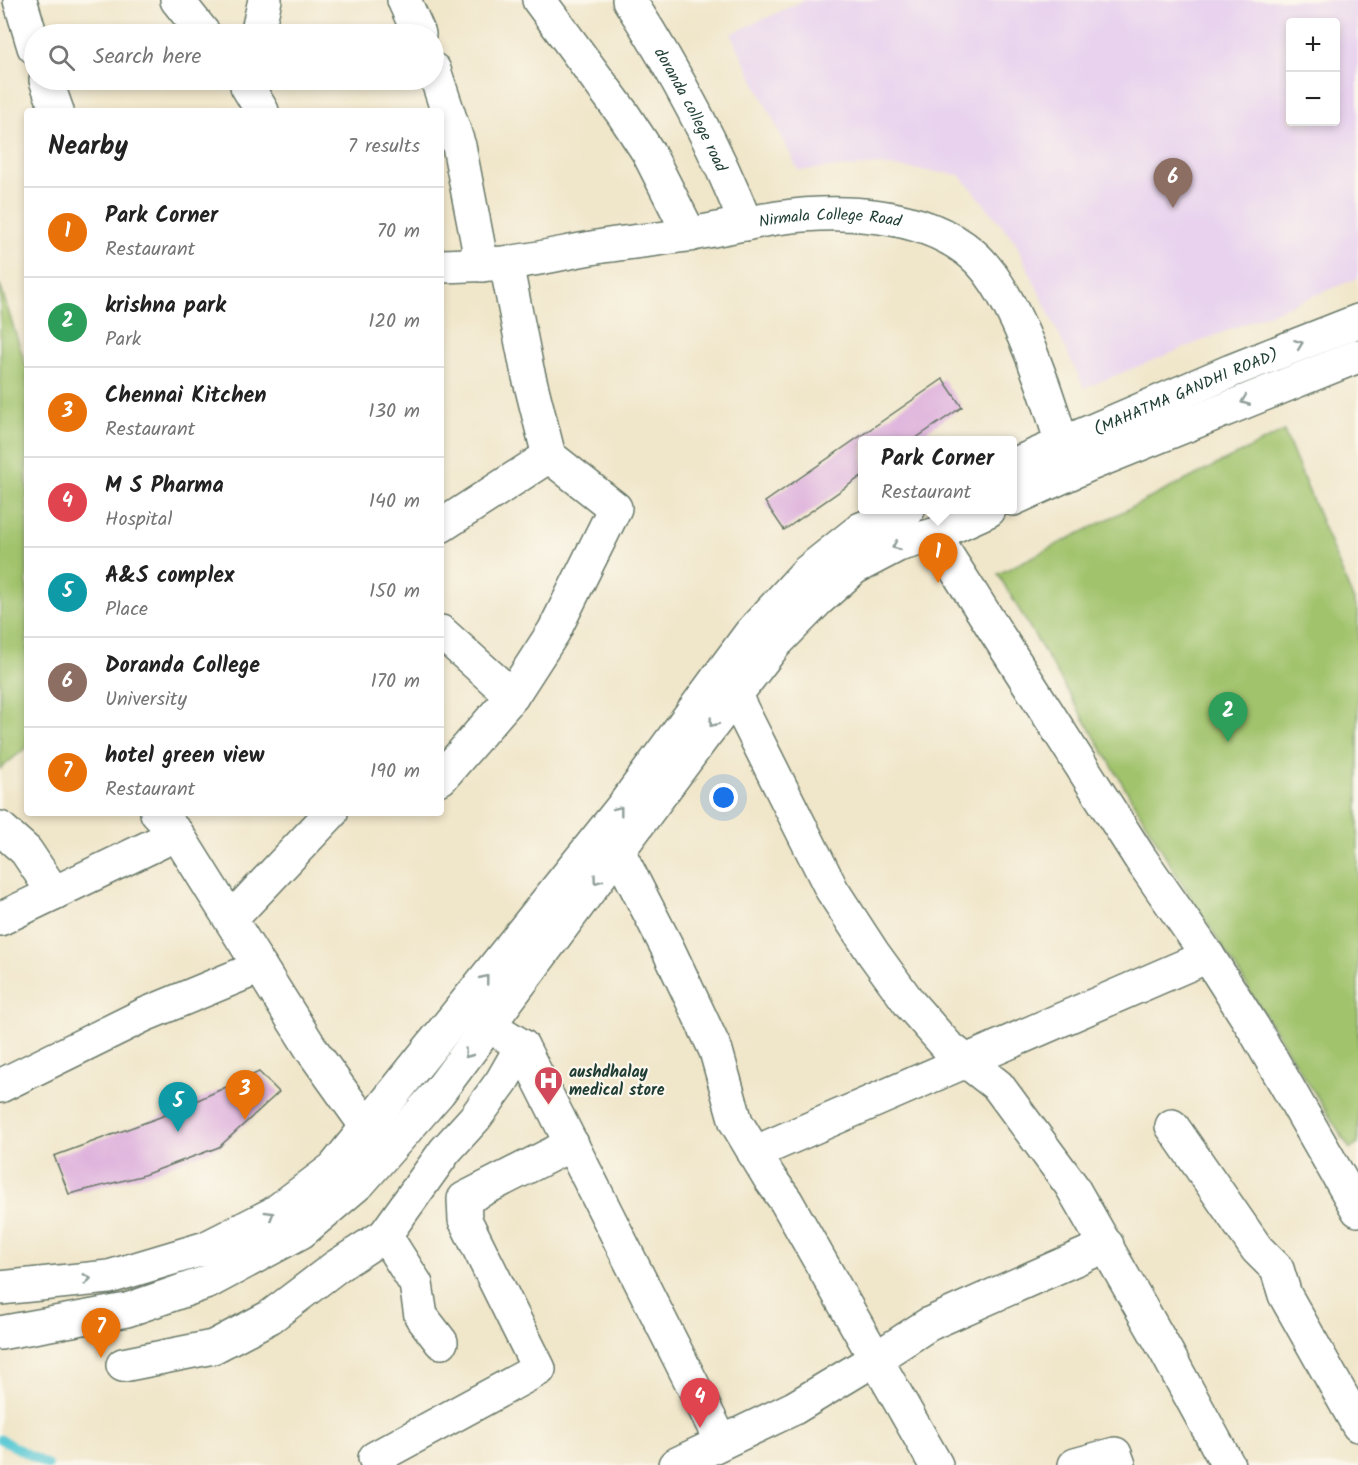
<!DOCTYPE html>
<html lang="en">
<head>
<meta charset="utf-8">
<style>
  :root { --surface:#fff; --page:#f6f6f6; --text:#222; --muted:#767676; --line:#e0e0e0; --accent:#d1495b }
  body { margin:0; font-family:Kalam,sans-serif; background:var(--page); color:var(--text) }
  .controls { position:absolute; right:18px; top:18px; display:grid; overflow:hidden; border-radius:6px; box-shadow:0 3px 9px #0003 }
  .controls button { width:54px; height:54px; display:grid; place-items:center; padding:0; border:0; border-bottom:2px solid var(--line); background:var(--surface); color:var(--text); font:30px sans-serif }
  .you { position:absolute; left:724px; top:798px; width:21px; height:21px; margin:-15px; border:4px solid #fff; border-radius:50%; background:#1a73e8; box-shadow:0 0 0 9px #1a73e833 }
  .badge { display:grid; place-items:center; width:39px; height:39px; border-radius:50%; background:var(--accent); color:#fff; font-size:20px; font-weight:700 }
  .pin { position:absolute; translate:-50% -50px; filter:drop-shadow(0 2px 3px #0008) }
  .pin::after { content:''; position:absolute; top:32px; width:21px; height:18px; background:inherit; clip-path:polygon(0 0,100% 0,50% 100%) }
  .popup { position:absolute; left:858px; top:436px; width:159px; height:78px; box-sizing:border-box; display:grid; place-content:center; border-radius:6px; background:var(--surface); filter:drop-shadow(0 2px 4px #0005); font-size:20px; white-space:nowrap; color:var(--muted) }
  .popup b { font-size:22px; color:var(--text) }
  .popup::after { content:''; position:absolute; left:50%; top:100%; margin-left:-12px; border:12px solid transparent; border-top-color:var(--surface) }
  .list { margin:0; padding:0; list-style:none }
  h2 { display:flex; justify-content:space-between; align-items:center; height:78px; margin:0; padding:0 24px; font-size:26px }
  h2 small { font-size:20px; font-weight:400; color:var(--muted) }
  .list li { display:grid; grid-template-columns:39px 1fr auto; gap:18px; align-items:center; box-sizing:border-box; height:90px; padding:0 24px; border-top:2px solid var(--line) }
  .list b { display:block; font-size:22px; white-space:nowrap }
  .list p { margin:0; font-size:20px; white-space:nowrap; color:var(--muted) }
  .list em { font-size:20px; font-style:normal; color:var(--muted) }
  .icon { flex:none; width:33px; height:33px; fill:none; stroke:currentColor; stroke-width:2; stroke-linecap:round; stroke-linejoin:round }
  .map { position:relative; flex:none; width:1358px; height:1465px; overflow:hidden }
  .search { position:absolute; background:var(--surface); box-shadow:0 3px 9px #0003; left:24px; top:24px; width:420px; height:66px; display:flex; align-items:center; gap:15px; box-sizing:border-box; padding:0 21px; border-radius:33px; color:var(--muted); font-size:22px }
  .panel { position:absolute; background:var(--surface); box-shadow:0 3px 9px #0003; left:24px; top:108px; width:420px; height:708px; border-radius:6px }
  .map>svg:first-child { display:block }
  .built { fill:#e8d2ee; fill-rule:evenodd }
  .green { fill:#a1c36c; stroke:#608050; stroke-width:1.5 }
  .lines { fill:none; stroke-linecap:round; stroke-linejoin:round }
  .stream { stroke:#5ecad5; stroke-width:9 }
  .building { fill:#dcacdb }
  .minor-casing { stroke:#687868; stroke-width:36 }
  .major-casing { stroke:#687868; stroke-width:36 }
  .minor { stroke:#fff; stroke-width:33 }
  .major { stroke:#fff; stroke-width:33 }
  .oneway { stroke:#8f9e9a }
  .labels { text-anchor:middle; stroke-width:4.5; stroke-linejoin:round; paint-order:stroke }
  .street-label { font-size:16px; fill:#1f3d34; stroke:#fbf7ec }
  .poi-label { font-size:16px; font-weight:bold; fill:#1f3d34; stroke:#fbf7ec; text-anchor:start }
</style>
</head>
<body>
<div class="map">
<svg width="1358" height="1465" viewBox="0 0 1358 1465">
  <rect width="100%" height="100%" fill="#fbf7ec"/>
  <filter id="ink" filterUnits="userSpaceOnUse"><feTurbulence type="fractalNoise" baseFrequency=".0167" numOctaves="2"/><feDisplacementMap in="SourceGraphic" scale="12" xChannelSelector="R" yChannelSelector="G"/><feConvolveMatrix kernelMatrix="1 2 1 2 8 2 1 2 1" color-interpolation-filters="sRGB"/></filter>
  <filter id="wash" filterUnits="userSpaceOnUse"><feTurbulence type="fractalNoise" baseFrequency=".008" numOctaves="4" result="noise"/><feDisplacementMap in="SourceGraphic" scale="24" xChannelSelector="R" yChannelSelector="G"/><feGaussianBlur stdDeviation="1.35" result="paint"/><feColorMatrix in="noise" values="0 0 0 0 0 0 0 0 0 0 0 0 0 0 0 0 0 1.4 0 .05"/><feComposite in="paint" operator="in"/></filter>
  <g filter="url(#wash)">
    <rect width="100%" height="100%" fill="#f0e6ca"/>
    <path class="built" d="M805,0H1358V278L1084,388L1015,241L960,175L880,165L798,170L731,34ZM1290,22H1336V122H1290Z"/>
    <g class="green">
      <path d="M0,285L27,369V747L0,769Z"/>
      <path d="M1284,431L1358,611V1144L1350,1149L1175,872L998,574Z"/>
    </g>
    <g class="lines">
      <path class="stream" d="M0,1439L48,1465"/>
    </g>
    <g id="blocks">
      <g class="building">
        <path d="M943,379L962,407L913,440H863V475L784,530L765,502Z"/>
        <path d="M259,1072L279,1092L219,1147L141,1176L69,1194L54,1156L163,1116Z"/>
      </g>
    </g>
  </g>
  <g filter="url(#ink)">
    <use href="#blocks" fill-opacity="0" stroke="#687868" stroke-width="1.5"/>
    <g class="lines">
      <defs>
        <g id="minor">
          <path d="M20,0L34,47"/>
          <path d="M177,0L204,34"/>
          <path d="M404,0L419,34"/>
          <path d="M539,0L623,114L648,152L690,235"/>
          <path id="s1" d="M629,0C675,71 715,146 746,224"/>
          <path d="M257,34L265,0"/>
          <path d="M434,70L459,146L482,265"/>
          <path d="M46,80L57,111"/>
          <path d="M248,80L247,86L262,111"/>
          <path id="s2" d="M441,266C462,265 483,265 504,263C537,260 570,251 603,246C628,242 654,240 679,236C712,231 744,223 777,218C839,209 923,212 972,254C1016,290 1055,415 1069,471"/>
          <path d="M441,526L549,456"/>
          <path d="M934,535L1140,858L1208,956L1253,1027L1358,1210"/>
          <path d="M441,632L512,696"/>
          <path d="M735,696L832,890L873,953L910,1004L947,1046L998,1086L1071,1185L1167,1353L1228,1465"/>
          <path d="M441,778L512,696L554,631L615,508L549,456L527,369L506,263"/>
          <path d="M157,813L177,834L312,1050L367,1127"/>
          <path d="M0,828L26,851L54,893"/>
          <path d="M618,851L668,949L716,1051L736,1122L769,1177L786,1201L936,1465"/>
          <path d="M0,919L177,834"/>
          <path d="M231,919L331,813"/>
          <path d="M490,1026L522,1046L721,1441"/>
          <path d="M0,1086L144,1015L260,967"/>
          <path d="M1172,1126L1257,1249L1277,1269L1285,1295L1358,1425"/>
          <path d="M754,1153L1208,956"/>
          <path d="M385,1235L445,1151L475,1118L502,1081L522,1046"/>
          <path d="M123,1365L213,1347L270,1317L337,1266L385,1235L416,1284L421,1316L441,1342"/>
          <path d="M375,1458L539,1369L465,1220L464,1199L572,1144"/>
          <path d="M675,1465L794,1408L875,1359L929,1324L1107,1245"/>
          <path d="M1075,1465L1115,1454L1119,1465"/>
        </g>
        <g id="major">
          <path id="s3" d="M1013,465L1231,371L1358,321"/>
          <path d="M1013,499L1088,465L1358,356"/>
          <path d="M0,1288L109,1277L206,1248L273,1214L334,1168L624,805L750,634L807,572L861,529L908,510"/>
          <path d="M0,1333L127,1310L208,1282L301,1232L360,1182L439,1092L703,737L775,644L818,600L854,568L898,545L934,535L989,510"/>
        </g>
      </defs>
      <use href="#minor" class="minor-casing"/>
      <use href="#major" class="major-casing"/>
      <use href="#minor" class="minor"/>
      <use href="#major" class="major"/>
    </g>
    <defs><path id="oneway-chevron" d="M-2-3.5L2.5 0L-2 3.5" fill="none" stroke-width="1.6" stroke-linecap="round" stroke-linejoin="round" transform="scale(1.5)"/></defs>
    <g class="oneway">
      <use href="#oneway-chevron" transform="translate(1299 344) rotate(-21)"/>
      <use href="#oneway-chevron" transform="translate(1245 401) rotate(158)"/>
      <use href="#oneway-chevron" transform="translate(896 546) rotate(157)"/>
      <use href="#oneway-chevron" transform="translate(713 723) rotate(128)"/>
      <use href="#oneway-chevron" transform="translate(619 810) rotate(-52)"/>
      <use href="#oneway-chevron" transform="translate(597 880) rotate(126)"/>
      <use href="#oneway-chevron" transform="translate(485 979) rotate(-51)"/>
      <use href="#oneway-chevron" transform="translate(468 1054) rotate(127)"/>
      <use href="#oneway-chevron" transform="translate(270 1215) rotate(-31)"/>
      <use href="#oneway-chevron" transform="translate(87 1279) rotate(-6)"/>
    </g>
  </g>
  <defs>
    <symbol id="hospital-pin" viewBox="-11 -11 22 30"><path d="M0 17L-7.5 6A9.5 9.5 0 1 1 7.5 6Z" fill="#d1495b" stroke="#fbf7ec"/><path d="M-5-5h3v3.5h4V-5h3V5h-3V1.5h-4V5h-3Z" fill="#fff"/></symbol>
  </defs>
  <g fill-rule="evenodd">
    <use href="#hospital-pin" x="532" y="1064" width="33" height="45"/>
  </g>
  <g class="labels">
    <g class="street-label">
      <text dy="6" stroke="none"><textPath href="#s1" startOffset="126">doranda college road</textPath></text>
      <text dy="6" stroke="none"><textPath href="#s2" startOffset="393">Nirmala College Road</textPath></text>
      <text dy="6" stroke="none"><textPath href="#s3" startOffset="188">(MAHATMA GANDHI ROAD)</textPath></text>
    </g>
    <g class="poi-label">
      <text x="569" y="1077">aushdhalay<tspan x="569" dy="18">medical store</tspan></text>
    </g>
  </g>
</svg>
<div class="controls">
<button>+</button>
<button>−</button>
</div>
<div class="you"></div>
<div class="pin badge" style="left:938px;top:583px;background:#e8710a">1</div>
<div class="popup"><b>Park Corner</b>Restaurant</div>
<div class="pin badge" style="left:1228px;top:742px;background:#2e9e5b">2</div>
<div class="pin badge" style="left:245px;top:1120px;background:#e8710a">3</div>
<div class="pin badge" style="left:700px;top:1428px;background:#e0444e">4</div>
<div class="pin badge" style="left:178px;top:1132px;background:#0f9aa8">5</div>
<div class="pin badge" style="left:1173px;top:208px;background:#8d6e63">6</div>
<div class="pin badge" style="left:101px;top:1358px;background:#e8710a">7</div>
<div class="search"><svg class="icon" aria-label="search" viewBox="0 0 24 24"><circle cx="10" cy="10" r="6"/><path d="M15 15l6 6"/></svg>Search here</div>
<section class="panel">
<h2>Nearby<small>7 results</small></h2>
<ul class="list">
<li><span class="badge" style="background:#e8710a">1</span><div><b>Park Corner</b><p>Restaurant</p></div><em>70 m</em></li>
<li><span class="badge" style="background:#2e9e5b">2</span><div><b>krishna park</b><p>Park</p></div><em>120 m</em></li>
<li><span class="badge" style="background:#e8710a">3</span><div><b>Chennai Kitchen</b><p>Restaurant</p></div><em>130 m</em></li>
<li><span class="badge" style="background:#e0444e">4</span><div><b>M S Pharma</b><p>Hospital</p></div><em>140 m</em></li>
<li><span class="badge" style="background:#0f9aa8">5</span><div><b>A&amp;S complex</b><p>Place</p></div><em>150 m</em></li>
<li><span class="badge" style="background:#8d6e63">6</span><div><b>Doranda College</b><p>University</p></div><em>170 m</em></li>
<li><span class="badge" style="background:#e8710a">7</span><div><b>hotel green view</b><p>Restaurant</p></div><em>190 m</em></li>
</ul>
</section>
</div>
</body>
</html>
